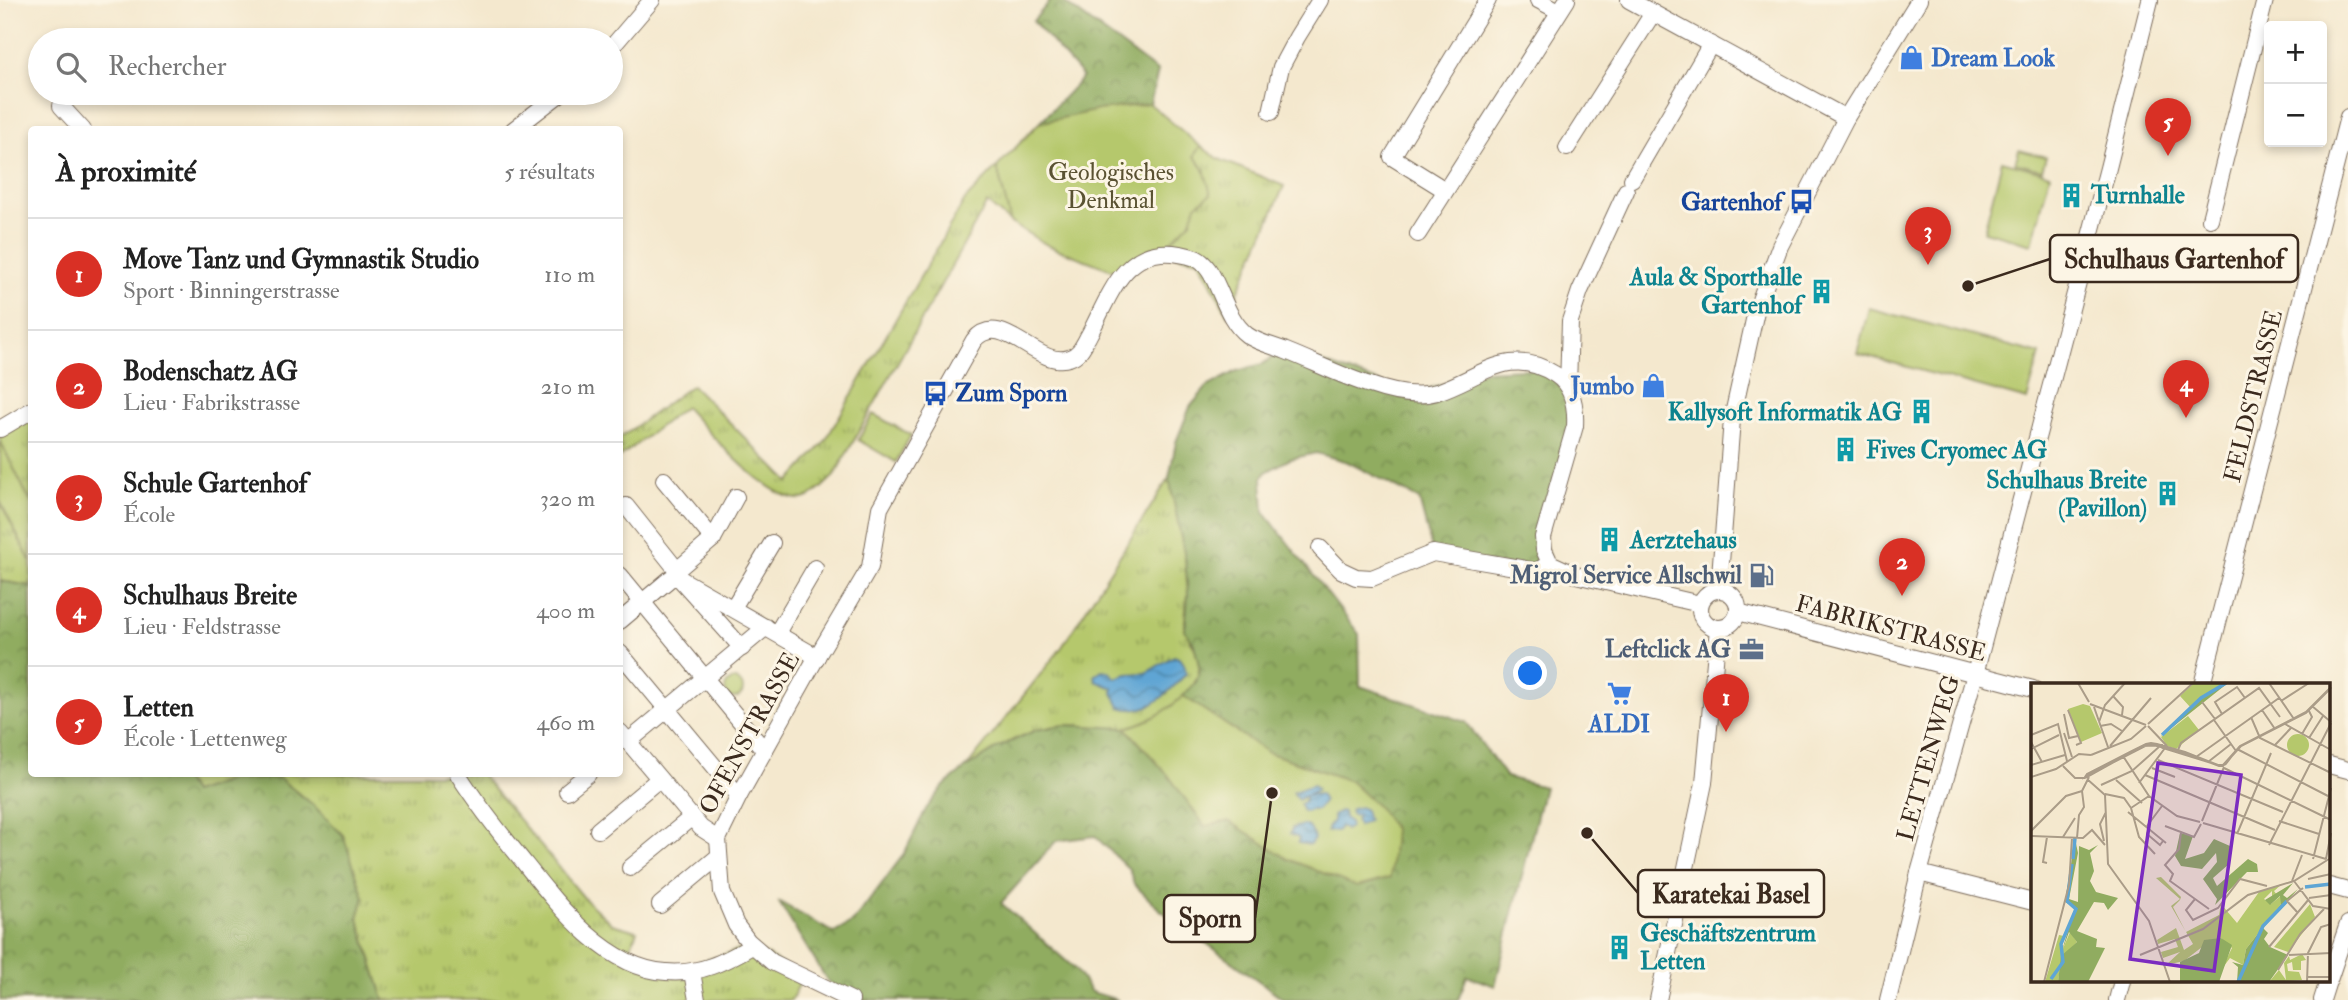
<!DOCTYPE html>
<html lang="fr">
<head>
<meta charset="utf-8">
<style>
  :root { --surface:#fff; --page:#f6f6f6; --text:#222; --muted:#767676; --line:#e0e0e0; --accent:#d93025 }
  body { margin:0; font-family:"IM FELL Double Pica",serif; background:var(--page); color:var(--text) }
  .controls { position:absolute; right:21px; top:21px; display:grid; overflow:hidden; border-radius:7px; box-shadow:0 4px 10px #0003 }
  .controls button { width:63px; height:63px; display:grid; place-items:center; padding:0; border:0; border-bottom:2px solid var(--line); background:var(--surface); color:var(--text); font:35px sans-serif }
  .you { position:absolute; left:1531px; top:674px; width:24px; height:24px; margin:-18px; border:5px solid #fff; border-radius:50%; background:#1a73e8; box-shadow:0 0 0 10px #1a73e833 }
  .badge { display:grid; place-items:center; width:46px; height:46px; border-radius:50%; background:var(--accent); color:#fff; font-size:23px; font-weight:700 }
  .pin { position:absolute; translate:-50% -58px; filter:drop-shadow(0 2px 4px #0008) }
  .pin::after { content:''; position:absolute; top:37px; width:24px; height:21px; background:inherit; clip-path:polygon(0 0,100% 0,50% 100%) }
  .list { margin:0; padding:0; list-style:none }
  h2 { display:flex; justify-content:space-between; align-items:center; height:91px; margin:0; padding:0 28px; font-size:30px }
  h2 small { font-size:23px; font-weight:400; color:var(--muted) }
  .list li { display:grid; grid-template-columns:46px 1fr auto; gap:21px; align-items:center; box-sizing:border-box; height:112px; padding:0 28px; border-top:2px solid var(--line) }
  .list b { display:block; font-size:26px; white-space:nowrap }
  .list p { margin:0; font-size:23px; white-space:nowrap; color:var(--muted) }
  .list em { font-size:23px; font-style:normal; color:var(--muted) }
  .icon { flex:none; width:38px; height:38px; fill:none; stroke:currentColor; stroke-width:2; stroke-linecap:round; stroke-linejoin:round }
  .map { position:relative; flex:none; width:2348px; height:1000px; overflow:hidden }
  .search { position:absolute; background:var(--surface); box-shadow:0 4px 10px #0003; left:28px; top:28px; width:595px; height:77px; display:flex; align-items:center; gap:18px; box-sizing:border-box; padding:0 24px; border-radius:38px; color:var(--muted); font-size:26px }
  .panel { position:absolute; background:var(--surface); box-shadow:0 4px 10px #0003; left:28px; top:126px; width:595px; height:651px; border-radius:7px }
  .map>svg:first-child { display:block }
  .grass { fill:url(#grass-tufts); stroke:#787945; stroke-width:2 }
  .forest { fill:url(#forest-crowns); stroke:#666b3f; stroke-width:2 }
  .green { fill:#b5c86c; stroke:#787945; stroke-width:2 }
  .water { fill:url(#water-waves); stroke:#4c6879; stroke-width:2 }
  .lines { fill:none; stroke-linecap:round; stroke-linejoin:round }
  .minor-casing { stroke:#7c6c5c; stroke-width:18 }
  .minor { stroke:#fff; stroke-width:16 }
  .labels { text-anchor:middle; stroke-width:6; stroke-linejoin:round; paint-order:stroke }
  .shop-label { font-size:24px; font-weight:bold; fill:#366cbe; stroke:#fcf5e5; text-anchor:start }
  .park-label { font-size:24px; fill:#5a5232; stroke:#fcf5e5 }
  .culture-label { font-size:24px; font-weight:bold; fill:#0d838f; stroke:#fcf5e5; text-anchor:start }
  .transit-label { font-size:24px; font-weight:bold; fill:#164399; stroke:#fcf5e5; text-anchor:end }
  .street-label { font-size:24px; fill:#3b2a1e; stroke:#fcf5e5 }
  .service-label { font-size:24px; font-weight:bold; fill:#4e5e75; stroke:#fcf5e5; text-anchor:end }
  .inset-river { fill:none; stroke:#5ea5d4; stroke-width:3.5 }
  .inset-road { fill:none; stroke:#aa9c88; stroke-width:2 }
  .view { fill:#7b2cbf; fill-opacity:0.15; stroke:#7b2cbf; stroke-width:3.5 }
  .inset-edge { fill:none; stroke:#3b2a1e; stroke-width:3.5 }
  .leader { fill:none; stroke:#3b2a1e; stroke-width:2.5 }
  .callout-dot { fill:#3b2a1e; stroke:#fcf5e5; stroke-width:2.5 }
  .callout { fill:#fcf5e5; stroke:#3b2a1e; stroke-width:2.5 }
  .callout-label { font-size:26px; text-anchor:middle; font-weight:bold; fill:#3b2a1e }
</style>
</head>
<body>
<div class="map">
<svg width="2348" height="1000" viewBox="0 0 2348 1000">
  <defs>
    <pattern id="grass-tufts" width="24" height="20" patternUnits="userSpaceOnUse" patternTransform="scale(1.75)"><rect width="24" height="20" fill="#b5c86c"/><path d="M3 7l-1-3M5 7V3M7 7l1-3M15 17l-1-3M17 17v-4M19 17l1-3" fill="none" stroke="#94a358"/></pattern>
    <pattern id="forest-crowns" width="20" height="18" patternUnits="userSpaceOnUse" patternTransform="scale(1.75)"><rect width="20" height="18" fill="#90ac60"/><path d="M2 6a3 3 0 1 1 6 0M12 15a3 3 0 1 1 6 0" fill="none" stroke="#778c4f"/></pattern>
    <pattern id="water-waves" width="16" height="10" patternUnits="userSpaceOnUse" patternTransform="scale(1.75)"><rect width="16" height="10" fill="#5ea5d4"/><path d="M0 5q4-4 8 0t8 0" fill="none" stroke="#4f87ab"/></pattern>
  </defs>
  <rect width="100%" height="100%" fill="#fcf5e5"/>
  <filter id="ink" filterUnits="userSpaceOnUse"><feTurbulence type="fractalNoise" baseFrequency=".0143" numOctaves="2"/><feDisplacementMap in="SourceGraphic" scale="14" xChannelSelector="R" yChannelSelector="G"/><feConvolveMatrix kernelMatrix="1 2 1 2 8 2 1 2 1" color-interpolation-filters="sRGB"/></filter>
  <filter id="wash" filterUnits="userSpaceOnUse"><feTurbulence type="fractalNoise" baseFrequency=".00686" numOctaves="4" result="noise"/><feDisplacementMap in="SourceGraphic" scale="28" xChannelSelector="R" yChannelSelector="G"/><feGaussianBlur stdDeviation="1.57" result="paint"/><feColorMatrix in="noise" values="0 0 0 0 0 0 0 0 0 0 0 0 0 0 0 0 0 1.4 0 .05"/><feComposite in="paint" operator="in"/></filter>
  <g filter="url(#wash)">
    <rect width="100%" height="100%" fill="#f4e8ce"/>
    <g class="grass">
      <path d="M1200,146L1219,159L1284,186L1228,315L1199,260L1160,252L1191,221L1204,169L1194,156Z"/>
      <path d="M997,167L1011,223L987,203L834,476C826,483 814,497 803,499C771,504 707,430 685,407L620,457V438L692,385L789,482L824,443L965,200Z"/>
      <path d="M31,410V503L0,441V429Z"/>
      <path d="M1169,478C1177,516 1188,555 1188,594C1188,605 1182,620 1186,631C1191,645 1202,653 1199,670C1196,696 1151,724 1127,728C1108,730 1087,725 1068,725C1030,726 997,748 966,768L1062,647Z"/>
      <path d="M0,502L31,562V586L0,581Z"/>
      <path d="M181,774H481L585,899L612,924L637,931L630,949L619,956L665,972L752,946L803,977L791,1000H384L358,917L364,897L228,781L192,793Z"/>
    </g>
    <g class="forest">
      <path d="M1051,0H1061L1158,72L1150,104L1099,110L1039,123L1083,77L1033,21Z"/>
      <path d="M1285,350L1413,394L1483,371L1545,368L1576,408L1543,537L1550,563L1537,571L1433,553L1419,499L1348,462L1316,453L1290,459L1266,472L1262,478L1264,512L1359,634L1360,686L1466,722L1506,777L1544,787L1495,986L1467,976L1458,1000L1284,999L1159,909L1134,884L1129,869L1095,836L1056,841L1001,903L1075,969L1091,992L1118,1000H851L827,980L778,901L834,933L853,922L904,854L926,809L944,786L966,768L999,747L1036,730L1065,725L1126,728L1168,775L1205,826L1229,821L1288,859L1350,781L1267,752L1183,696L1196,682L1200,670L1194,644L1185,630L1188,595L1185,558L1169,478L1176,442L1190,407L1207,387L1237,371L1262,364Z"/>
      <path d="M0,581L31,586L32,774H181L192,793L228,781L279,778L312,804L343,835L364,897L358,918L384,1000H0Z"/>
    </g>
    <g class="green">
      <path d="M1150,104L1200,146L1194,156L1204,169L1211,194L1196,205L1191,221L1160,252L1122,274L1049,246L1011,223L997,167L1039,123L1099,110Z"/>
      <path d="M2019,150L2046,157L2042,170L2015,163Z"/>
      <path d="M2002,161L2050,174L2032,244L1984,231Z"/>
      <path d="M1869,308L2040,354L2027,400L1857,353Z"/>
      <path d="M873,414L911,435L896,462L858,440Z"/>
      <path d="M0,441L31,503V562L0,501Z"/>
      <circle cx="734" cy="689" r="9"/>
      <path d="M1183,696L1267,752L1350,781L1377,806L1394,829L1390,878L1357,887L1288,859L1229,821L1205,826L1168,775L1126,728C1149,721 1165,713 1183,696Z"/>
    </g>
    <g class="water">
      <path d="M1174,656C1183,659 1185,664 1186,674C1167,693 1149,717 1120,707L1113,693V688L1096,681L1095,675L1102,670L1108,671L1116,678L1127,674L1146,673Z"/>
      <path d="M1313,785L1317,790L1307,795L1320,794L1324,801L1317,810H1310L1305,812L1302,810L1300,804L1305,801V796L1298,800L1293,792Z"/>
      <path d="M1360,807L1365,810L1368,821L1358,826L1356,820L1358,816L1352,815L1350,812L1351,809Z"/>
      <path d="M1340,811L1343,812L1344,818L1350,822V827L1345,830L1340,826L1337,831L1327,832V828L1333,821V816Z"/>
      <path d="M1303,825C1311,827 1312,831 1314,839L1310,845L1298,843L1299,838L1290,834L1292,828Z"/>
    </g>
  </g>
  <g filter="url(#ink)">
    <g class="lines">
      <defs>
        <g id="minor">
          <path d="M1538,0L1559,11"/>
          <path d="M1629,0L1846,118"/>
          <path d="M611,48L652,0"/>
          <path d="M61,106L83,130"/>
          <path d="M1271,112L1281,67L1297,37L1320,0"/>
          <path d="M513,130L561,93"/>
          <path d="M1567,148L1653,13"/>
          <path d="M1632,179L1711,44"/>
          <path d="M1445,190L1392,157L1488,0"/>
          <path d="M2210,219L2265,0"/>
          <path d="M1418,234L1567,0"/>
          <path d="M1568,387L1570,321L1580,291L1626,191"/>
          <path d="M0,429L32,410"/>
          <path d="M664,480L713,539L677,570"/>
          <path d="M626,506L677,570L679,578L742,648"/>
          <path d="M713,539L736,497"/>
          <path d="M1320,548L1341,570L1356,577L1372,578L1433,553L1537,571L1550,563"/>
          <path d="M620,575L765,751"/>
          <path d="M1719,589L1732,419L1756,311L1780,246L1846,118L1919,0"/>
          <circle cx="1719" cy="609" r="19"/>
          <path d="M733,608L772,543"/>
          <path d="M1738,612L2033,689"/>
          <path d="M620,621L671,578H679L817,657"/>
          <path d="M777,633L815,568"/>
          <path d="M620,653L739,796"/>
          <path d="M2202,685L2348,117"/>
          <path d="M620,732L701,828L718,839"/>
          <path d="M628,742L766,627"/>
          <path d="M2329,765L2348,770"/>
          <path d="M458,774C477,804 499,832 522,860C557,904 605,968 666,972C700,975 724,962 752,946"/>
          <path d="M567,791L588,774"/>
          <path d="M598,830L659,779"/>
          <path d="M630,868L692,817"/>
          <path d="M1919,873L2033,902"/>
          <path d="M2329,886L2348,891"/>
          <path d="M660,905L719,856"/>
          <path d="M692,972L697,1000"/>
          <path d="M2329,980L2348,924"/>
          <path d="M851,1000L772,962L748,941L736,925L722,892L718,839L739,796L815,660L870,567L880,508L974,340C1002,308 1037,369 1069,358C1080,355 1084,344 1089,335C1109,298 1123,248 1173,253C1181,254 1193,256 1199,260C1220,274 1222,316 1247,335C1258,343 1274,346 1286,351C1314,362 1341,376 1370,385C1390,392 1416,398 1437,392C1480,378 1510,344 1556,375C1573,386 1576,407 1575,426L1543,537L1544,550L1550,563L1576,575L1700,604"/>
          <path d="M1658,1000L1704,783L1718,628"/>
          <path d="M1888,1000L1919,873L1975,674L2108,168L2150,0"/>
          <path d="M2117,1000L2122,981"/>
          <path d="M2322,1000L2328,981"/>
        </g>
      </defs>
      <use href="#minor" class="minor-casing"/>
      <use href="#minor" class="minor"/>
    </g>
  </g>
  <defs>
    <symbol id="shop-bare" viewBox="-9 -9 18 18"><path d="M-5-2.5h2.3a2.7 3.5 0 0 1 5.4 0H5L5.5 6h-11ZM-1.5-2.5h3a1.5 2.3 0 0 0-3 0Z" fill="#3f7fe0" stroke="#fcf5e5" stroke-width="2.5" paint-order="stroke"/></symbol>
    <symbol id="building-bare" viewBox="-9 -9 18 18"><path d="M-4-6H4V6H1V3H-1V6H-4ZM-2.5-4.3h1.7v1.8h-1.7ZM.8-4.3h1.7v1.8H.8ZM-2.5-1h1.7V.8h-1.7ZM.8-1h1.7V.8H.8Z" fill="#0f9aa8" stroke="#fcf5e5" stroke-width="2.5" paint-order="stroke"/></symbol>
    <symbol id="bus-bare" viewBox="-9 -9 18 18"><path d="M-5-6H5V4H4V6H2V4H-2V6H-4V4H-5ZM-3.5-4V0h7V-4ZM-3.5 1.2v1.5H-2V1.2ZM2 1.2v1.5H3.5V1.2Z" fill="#1a4fb4" stroke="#fcf5e5" stroke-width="2.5" paint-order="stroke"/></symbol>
    <symbol id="fuel-bare" viewBox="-9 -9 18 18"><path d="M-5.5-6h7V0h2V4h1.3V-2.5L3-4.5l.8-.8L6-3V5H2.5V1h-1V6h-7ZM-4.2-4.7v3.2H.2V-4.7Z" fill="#5c6f8a" stroke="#fcf5e5" stroke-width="2.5" paint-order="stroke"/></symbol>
    <symbol id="office-bare" viewBox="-9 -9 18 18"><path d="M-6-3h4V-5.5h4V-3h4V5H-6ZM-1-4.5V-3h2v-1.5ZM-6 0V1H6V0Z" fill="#5c6f8a" stroke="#fcf5e5" stroke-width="2.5" paint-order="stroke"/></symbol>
    <symbol id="supermarket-bare" viewBox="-9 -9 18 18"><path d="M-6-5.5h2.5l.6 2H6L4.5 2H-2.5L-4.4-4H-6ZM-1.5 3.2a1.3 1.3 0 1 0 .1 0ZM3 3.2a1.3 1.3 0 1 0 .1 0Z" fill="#3f7fe0" stroke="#fcf5e5" stroke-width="2.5" paint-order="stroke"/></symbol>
  </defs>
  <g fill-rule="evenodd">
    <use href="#shop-bare" x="1894" y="40" width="35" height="35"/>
    <use href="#building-bare" x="2054" y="178" width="35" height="35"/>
    <use href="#bus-bare" x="1784" y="184" width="35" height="35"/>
    <use href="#building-bare" x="1804" y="274" width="35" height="35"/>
    <use href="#shop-bare" x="1636" y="368" width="35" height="35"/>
    <use href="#bus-bare" x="918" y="376" width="35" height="35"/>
    <use href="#building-bare" x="1904" y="394" width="35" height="35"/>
    <use href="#building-bare" x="1828" y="432" width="35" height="35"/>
    <use href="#building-bare" x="2150" y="476" width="35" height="35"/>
    <use href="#building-bare" x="1592" y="522" width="35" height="35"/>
    <use href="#fuel-bare" x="1744" y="558" width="35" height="35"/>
    <use href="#office-bare" x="1734" y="632" width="35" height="35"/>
    <use href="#supermarket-bare" x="1602" y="676" width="35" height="35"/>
    <use href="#building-bare" x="1602" y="930" width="35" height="35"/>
  </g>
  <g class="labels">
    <g class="shop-label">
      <text x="1931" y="66">Dream Look</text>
      <text x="1634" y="394" text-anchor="end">Jumbo</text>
      <text x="1619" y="732" text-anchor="middle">ALDI</text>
    </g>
    <g class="park-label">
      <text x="1111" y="180">Geologisches<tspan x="1111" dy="28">Denkmal</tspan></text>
    </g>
    <g class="culture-label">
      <text x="2091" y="203">Turnhalle</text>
      <text x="1802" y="285" text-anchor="end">Aula &amp; Sporthalle<tspan x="1802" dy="28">Gartenhof</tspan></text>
      <text x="1902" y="420" text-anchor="end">Kallysoft Informatik AG</text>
      <text x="1866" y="458">Fives Cryomec AG</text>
      <text x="2147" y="488" text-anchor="end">Schulhaus Breite<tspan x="2147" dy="28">(Pavillon)</tspan></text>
      <text x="1630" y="548">Aerztehaus</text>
      <text x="1640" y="941">Geschäftszentrum<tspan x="1640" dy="28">Letten</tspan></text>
    </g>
    <g class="transit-label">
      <text x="1782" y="210">Gartenhof</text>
      <text x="955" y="401" text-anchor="start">Zum Sporn</text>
    </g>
    <g class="street-label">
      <text transform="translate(2253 396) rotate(-76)" y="8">FELDSTRASSE</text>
      <text transform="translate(1891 628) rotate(15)" y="8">FABRIKSTRASSE</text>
      <text transform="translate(749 733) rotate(-61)" y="8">OFENSTRASSE</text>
      <text transform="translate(1928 758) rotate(-74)" y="8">LETTENWEG</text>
    </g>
    <g class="service-label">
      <text x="1742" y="583">Migrol Service Allschwil</text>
      <text x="1731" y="657">Leftclick AG</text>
    </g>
  </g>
  <g transform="translate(2031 683)">
    <rect width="299" height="299" fill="#f4e8ce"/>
    <path d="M130,194L150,214L149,217L142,224L155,249L188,232L190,221L206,240L228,209L251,201L243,208L246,212L241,214V208L233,216L240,221L252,211L250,221L215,266L212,282L199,275L190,287L201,265L190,255L180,257L153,278L135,282L149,269L132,275L130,269L147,264L144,256L127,261L126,257L145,245L153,267L162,261L140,223L149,216L125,195ZM39,249L46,259L31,274L27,298L14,299L28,252L33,253L30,259L31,268Z" fill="#b5c86c"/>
    <path d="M193,0H197L129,54L169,14ZM149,150L162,153L154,176L173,170L183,156L199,163L198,181L182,195L186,203L217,176L226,181L227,189H216L184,222L186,216L172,196L186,179L185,170L171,186L150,183L144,173ZM44,156L47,170L38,216L47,219L48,163L58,167L67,162L59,170L63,188L59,198L65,209L87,215L77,227L73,220L63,219L46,248L66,256L65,264L74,265L57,299H27L30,273L46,259L38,249L30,271L44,224L34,219ZM262,200L252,212L256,215L267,206L232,245L237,250L233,256L239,264L257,272L238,299H206L207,284L201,279L212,282L215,266L250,221L249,213L239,222L234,217ZM190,255L201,262L188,299H149V279L168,270L173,257Z" fill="#90ac60"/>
    <path d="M52,21L59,23L71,50L50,59L37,26Z" fill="#b5c86c"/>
    <path d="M163,0H193L169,14L160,25L149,13ZM157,33L168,47L145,66L136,63L130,54ZM256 62a11 11 0 1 1 22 0a11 11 0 1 1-22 0ZM279,221L284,234L257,269L243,264ZM271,271L275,277L270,278V287H262L261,279L256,281L257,288L268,289L271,297L238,299L248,287L255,297L253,280L258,273L259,277Z" fill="#b5c86c"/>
    <path class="inset-river" d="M131,52L170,15L195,0M42,176L44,155M274,204L300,201M20,296L32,279L30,261L45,226L36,218L41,181M207,299L232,243L256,218"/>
    <path class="inset-road" d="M47,0L58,19M238,0L263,36M300,4L275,29L209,63L192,82H187L154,69L126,61L120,60L115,61L101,68L56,91L54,94L118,61L154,70L188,83H192L210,63L275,30L300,5M82,13L92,24L91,32M250,18L278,0M171,19L184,36M59,21L115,42M281,23L300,39M63,24L77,64M37,27L50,60L45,62M231,27L244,46M33,31L38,55L47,53M191,31L184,19L206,4L214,15M220,34L229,55L300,90M183,37L205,68M68,39L74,22L94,0M117,41L162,0M254,41L300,67M69,43L80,41L91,48M117,43L136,63M33,50L41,74M271,51L281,34L278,28M0,52L27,41L36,78M278,55L292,33M0,59L11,79M135,62L132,65L190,83M244,62L260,45M79,63L120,15M0,66L28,52M206,66L297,113M147,67L150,60L228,5L249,34M60,72L100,56L115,43M92,73L118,113L146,133L169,139M165,74L248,15M127,77L252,129M177,79L200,61M0,82L34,72M194,82L208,64L274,30L300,4M32,83L44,95H54M121,85L144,94M193,85L300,137M114,92L244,147M0,94L25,86L48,71L60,72M54,95L112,63L132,62M56,96L74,112L77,181L118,238L139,299M85,97L111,120M108,100L134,65M70,102L101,88L129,63M74,111L93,115L100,125L118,113M100,125L108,154L124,171M97,129L135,160M171,138L193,84M248,138L288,151M172,140L295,176M116,143L131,123M134,143L163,154L170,141M118,146L116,151L129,162L132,158M0,148L35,113L51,108M150,150L148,166L134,182L142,191L139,198L178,226M206,151L240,70M0,153L52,155L61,147L74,162M32,154L44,135M46,155L48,132L53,124L51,108L58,94M73,158L69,141L75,129M238,162L300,40M282,176L300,105M295,176L300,150M16,180L12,179L16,154M277,196L300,191M261,198L271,172M263,198L282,223L300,226M278,215L300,212M164,216L155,227L162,237L187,225L209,196L236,203M267,230L256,218L272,205M238,264L278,216M109,272L172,246L217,212L263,198L298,176M258,272L300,270M247,287L269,251L293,226M276,294H300M13,299L38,202L41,155M276,299L277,270L290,244L300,241"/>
    <path class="view" d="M127,80L210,92L183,288L99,276Z"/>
    <rect width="299" height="299" class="inset-edge"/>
  </g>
  <path class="leader" d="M1968 286L2050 259M1587 833L1638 893M1272 793L1255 918"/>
  <g class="callout-dot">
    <circle cx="1968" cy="286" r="7"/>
    <circle cx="1587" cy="833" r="7"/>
    <circle cx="1272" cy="793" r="7"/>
  </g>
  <g class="callout">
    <rect x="2050" y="235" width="248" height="47" rx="7"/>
    <rect x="1638" y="870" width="186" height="47" rx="7"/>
    <rect x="1164" y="895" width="91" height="47" rx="7"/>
  </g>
  <g class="callout-label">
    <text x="2174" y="268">Schulhaus Gartenhof</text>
    <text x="1731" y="903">Karatekai Basel</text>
    <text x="1210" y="927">Sporn</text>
  </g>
</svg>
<div class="controls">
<button>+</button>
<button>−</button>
</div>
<div class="you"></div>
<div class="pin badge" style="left:1726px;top:732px">1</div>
<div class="pin badge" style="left:1902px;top:596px">2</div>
<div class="pin badge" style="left:1928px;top:265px">3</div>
<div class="pin badge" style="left:2186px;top:418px">4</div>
<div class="pin badge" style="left:2168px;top:156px">5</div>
<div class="search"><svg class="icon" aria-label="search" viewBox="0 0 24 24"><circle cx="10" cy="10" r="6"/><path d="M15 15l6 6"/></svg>Rechercher</div>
<section class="panel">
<h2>À proximité<small>5 résultats</small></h2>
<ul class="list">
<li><span class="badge">1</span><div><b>Move Tanz und Gymnastik Studio</b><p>Sport · Binningerstrasse</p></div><em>110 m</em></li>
<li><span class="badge">2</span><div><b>Bodenschatz AG</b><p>Lieu · Fabrikstrasse</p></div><em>210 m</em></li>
<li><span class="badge">3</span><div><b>Schule Gartenhof</b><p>École</p></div><em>320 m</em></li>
<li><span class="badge">4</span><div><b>Schulhaus Breite</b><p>Lieu · Feldstrasse</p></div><em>400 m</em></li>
<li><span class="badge">5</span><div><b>Letten</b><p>École · Lettenweg</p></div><em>460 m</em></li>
</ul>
</section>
</div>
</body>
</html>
